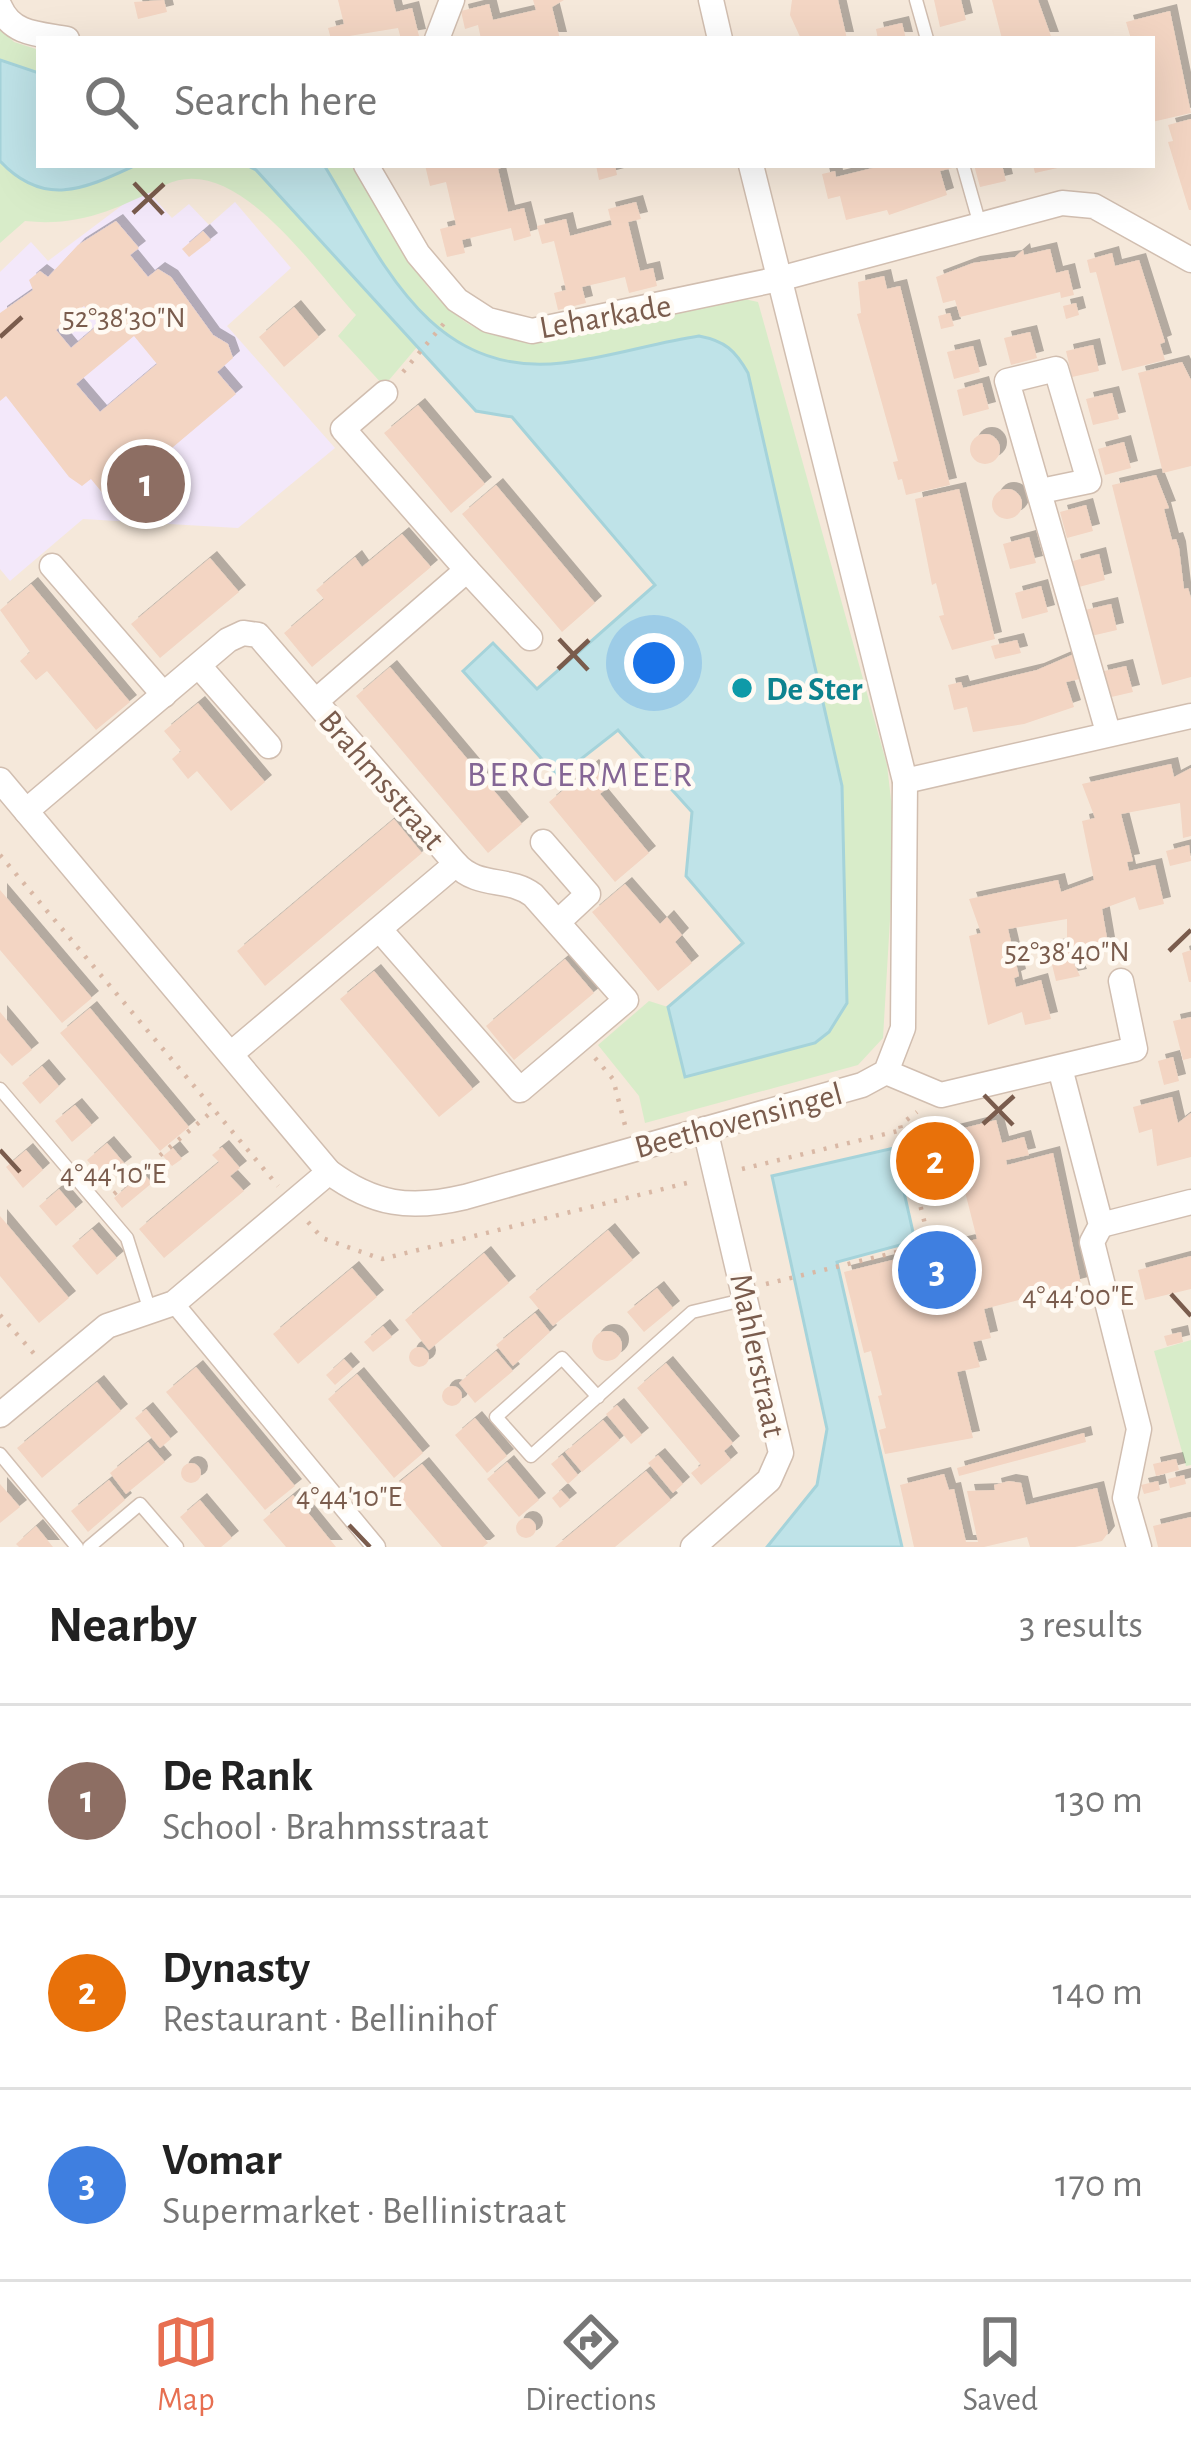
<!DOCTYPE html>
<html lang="en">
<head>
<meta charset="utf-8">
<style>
  :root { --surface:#fff; --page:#f6f6f6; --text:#222; --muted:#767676; --line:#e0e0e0; --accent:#e76f51 }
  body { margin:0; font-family:"Alegreya Sans",sans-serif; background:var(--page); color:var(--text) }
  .you { position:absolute; left:654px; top:663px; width:42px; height:42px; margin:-30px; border:9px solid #fff; border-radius:50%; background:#1a73e8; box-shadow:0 0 0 18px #1a73e833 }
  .badge { display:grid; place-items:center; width:78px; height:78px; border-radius:50%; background:var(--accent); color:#fff; font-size:39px; font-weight:700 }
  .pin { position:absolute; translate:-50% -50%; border:6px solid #fff; box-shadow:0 3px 12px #0006 }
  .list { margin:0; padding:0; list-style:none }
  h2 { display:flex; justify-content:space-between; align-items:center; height:156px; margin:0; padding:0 48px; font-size:51px }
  h2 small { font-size:39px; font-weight:400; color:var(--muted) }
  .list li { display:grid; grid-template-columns:78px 1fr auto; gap:36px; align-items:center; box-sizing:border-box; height:192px; padding:0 48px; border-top:3px solid var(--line) }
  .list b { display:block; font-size:45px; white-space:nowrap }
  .list p { margin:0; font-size:39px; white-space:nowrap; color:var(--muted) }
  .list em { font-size:39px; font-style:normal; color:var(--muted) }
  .icon { flex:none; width:66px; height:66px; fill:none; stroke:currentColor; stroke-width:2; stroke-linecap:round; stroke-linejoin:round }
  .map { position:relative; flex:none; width:1191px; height:1547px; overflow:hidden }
  .search { position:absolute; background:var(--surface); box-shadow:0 12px 48px #0002; left:36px; right:36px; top:36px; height:132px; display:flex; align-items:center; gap:30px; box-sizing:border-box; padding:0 42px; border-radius:0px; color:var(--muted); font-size:45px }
  .sheet { height:732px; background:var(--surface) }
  nav { display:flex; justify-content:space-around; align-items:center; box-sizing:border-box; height:168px; border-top:3px solid var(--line); background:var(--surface); font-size:33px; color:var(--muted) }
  nav a { display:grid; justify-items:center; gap:6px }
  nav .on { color:var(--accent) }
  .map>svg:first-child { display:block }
  .residential { fill:#f5e8da; fill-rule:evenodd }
  .education { fill:#f3e8fa }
  .green { fill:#d8ecc9 }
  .water { fill:#bfe3e8; stroke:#a5d3da; stroke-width:3 }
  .building { fill:#f3d5c3; fill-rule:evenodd; filter:url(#shadow) }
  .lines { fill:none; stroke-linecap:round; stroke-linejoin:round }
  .service-casing { stroke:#d1beb0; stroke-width:15 }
  .pedestrian-casing { stroke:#d1beb0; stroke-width:21 }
  .minor-casing { stroke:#d1beb0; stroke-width:27 }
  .path { stroke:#d9b8a5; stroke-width:4.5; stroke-dasharray:3 9; stroke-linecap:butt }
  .service { stroke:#fff; stroke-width:12 }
  .pedestrian { stroke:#fff; stroke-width:18 }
  .minor { stroke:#fff; stroke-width:24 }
  .ticks { fill:none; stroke:#7a5c4d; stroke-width:4.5 }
  .culture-dot { fill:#0f9aa8; stroke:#fffaf3; stroke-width:4.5 }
  .labels { text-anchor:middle; stroke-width:9; stroke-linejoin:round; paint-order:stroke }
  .street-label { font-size:33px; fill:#7a5c4d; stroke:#fffaf3 }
  .culture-label { font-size:33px; font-weight:bold; fill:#0d838f; stroke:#fffaf3; text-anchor:start }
  .neighbourhood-label { font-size:36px; letter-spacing:3px; fill:#846695; stroke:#fffaf3 }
  .ticks-label { font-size:30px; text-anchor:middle; fill:#7a5c4d; stroke:#fffaf3; stroke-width:9; stroke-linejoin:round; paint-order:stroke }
</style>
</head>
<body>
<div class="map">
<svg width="1191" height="1547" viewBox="0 0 1191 1547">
  <defs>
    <filter id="shadow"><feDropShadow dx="7" dy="-7" stdDeviation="0" flood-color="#0004"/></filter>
  </defs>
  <rect width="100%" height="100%" fill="#fdf6ec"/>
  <path class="residential" d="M0,0H1191V1547H0ZM39,39H1152V165H39Z"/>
  <path class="education" d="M145,188L172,218L189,204L209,225L235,202L291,268L227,326L335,448L238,528L83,519L10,581L0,569V272L31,242L48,261Z"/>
  <g class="green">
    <path d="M0,28L14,42L39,50V73L0,60Z"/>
    <path d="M0,161L5,168L93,184L136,165H246L256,170L417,347L384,386L338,336L356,315C313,269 235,150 165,185C117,209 79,227 25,221L0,243Z"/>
    <path d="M324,165H352C384,216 417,294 472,326C535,363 664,313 731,296L758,302L887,765L895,834L883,1038L858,1065L645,1123L639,1096L598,1045L649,1001L668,1007L686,1076L815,1043L847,1003L842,786L748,373C735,350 725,341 698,336C653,343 608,358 562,363C429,378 382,260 324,165Z"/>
    <path d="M1191,1340V1465L1186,1466L1154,1351Z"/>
  </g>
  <g class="water">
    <path d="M0,60L39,73V165H136C86,188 45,209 0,161Z"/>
    <path d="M246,165H324C382,260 429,378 562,363C608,358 653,343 699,336C725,341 735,350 748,373L842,786L847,1003L829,1032L815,1043L685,1077L668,1007L743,943L686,876L692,812L618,730L558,777L463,671L493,643L537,689L655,585L512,417L476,411L256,170Z"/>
    <path d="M894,1148L915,1241L837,1262L902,1547H767L817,1485L827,1429L772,1176Z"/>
  </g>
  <g class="building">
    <path d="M164,0L167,12L138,19L134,2Z"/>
    <path d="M338,0H393L396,12L412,8L419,36L401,39L398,28L331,39L328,28L344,24Z"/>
    <path d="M533,0H564L552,7L560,39H481L478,25L465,29L461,11L489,4L493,20L536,10Z"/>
    <path d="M792,0H838L847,39H801L790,15Z"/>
    <path d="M934,0H961L966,20L940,27Z"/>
    <path d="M992,0H1038L1052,39H1002Z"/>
    <path d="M1170,11L1191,113L1152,122V39H1131L1126,22Z"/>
    <path d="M902,23L906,39H878L876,29Z"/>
    <path d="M1191,119V210H1189L1168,142L1173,141L1168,125Z"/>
    <path d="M425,165H508L498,169L508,212L524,208L531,236L514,241L511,228L486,234L462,240L465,253L447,257L440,229L456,225L446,182L430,186Z"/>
    <path d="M596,165H615L617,175L599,180Z"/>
    <path d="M885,165H957V167L940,171L947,195L889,215L887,210L846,220L840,196L828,199L822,174L835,171L836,177Z"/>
    <path d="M974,165H1002L1006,181L980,187Z"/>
    <path d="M1033,165H1062V167L1035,173Z"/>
    <path d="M636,202L641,219L628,222L640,271L653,268L657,286L629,293L625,277L604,282L582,287L586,303L558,310L554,293L566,290L554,241L542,244L537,226L566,219L570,236L612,225L608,209Z"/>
    <path d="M116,221L139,248L130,255L148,277L158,269L171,277L213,335L228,344L233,358L217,372L236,394L109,501L91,479L82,486L69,477L6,396L0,401V313L33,290L29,280L40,271L48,277L78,245ZM84,306L99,324L71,348L56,330ZM134,336L157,364L100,412L76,384Z"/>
    <path d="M203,231L211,240L189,257L182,249Z"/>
    <path d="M1050,249L1056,273L1068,270L1074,295L1061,298L1060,292L960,317L955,300L943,303L936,277L973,263L1015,257L1023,250L1024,255Z"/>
    <path d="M1112,253L1115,266L1139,260L1165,342L1160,344L1165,360L1122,371L1096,272L1090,273L1087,260Z"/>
    <path d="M884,276L887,289L900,286L950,485L906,495L902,479L898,480L893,462L898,461L857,314L861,313L858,282Z"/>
    <path d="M1076,303L1079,315L1066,319L1063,306Z"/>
    <path d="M294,307L319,337L284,367L259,337Z"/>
    <path d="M950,313L954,326L941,329L938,316Z"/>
    <path d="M1030,332L1037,358L1011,365L1004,338Z"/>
    <path d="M1093,345L1099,371L1072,377L1066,351Z"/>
    <path d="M973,346L980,372L954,379L947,352Z"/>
    <path d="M1182,362L1191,380V466L1163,473L1138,373Z"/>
    <path d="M982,383L989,409L963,416L957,390Z"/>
    <path d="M1112,393L1119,419L1093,425L1086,399Z"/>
    <path d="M418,405L485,484L451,513L384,433Z"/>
    <circle cx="985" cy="449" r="15"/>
    <path d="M1124,442L1131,468L1105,475L1098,449Z"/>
    <path d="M1156,475L1169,508L1164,509L1172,540L1176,539L1179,548L1184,589L1188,588L1191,598V677L1162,685L1112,485Z"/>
    <path d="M496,485L595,603L562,632L462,514Z"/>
    <circle cx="1007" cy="504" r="15"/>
    <path d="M959,489L995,639L952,650L939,616L944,615L936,583L932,585L915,499Z"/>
    <path d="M1086,505L1093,531L1067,538L1060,512Z"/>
    <path d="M402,534L431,567L312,667L284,633L324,599L316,590L355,557L362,567Z"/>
    <path d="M1029,537L1036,563L1010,569L1003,544Z"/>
    <path d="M1099,554L1105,580L1079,587L1073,561Z"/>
    <path d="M210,558L239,592L160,658L131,624Z"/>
    <path d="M31,584L130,702L96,730L47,671L36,680L20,661L30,652L0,610Z"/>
    <path d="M1041,586L1048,612L1022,619L1015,593Z"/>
    <path d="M1111,604L1117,630L1091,636L1085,610Z"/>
    <path d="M1017,640L1021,653L995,659L991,646Z"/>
    <path d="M1074,654L1080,679L1066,682L1074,707L1024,724L973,732L967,707L954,710L948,685L961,682L963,688L1037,670Z"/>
    <path d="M1126,666L1133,692L1107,698L1100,672Z"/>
    <path d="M390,667L522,824L488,853L356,696Z"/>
    <path d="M198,703L265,782L231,811L197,771L188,779L172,759L181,751L164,731Z"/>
    <path d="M1171,764L1174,777L1191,768V836L1183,838L1180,803L1121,814L1133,861L1127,862L1129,871L1155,865L1164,904L1139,910L1135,897L1102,909L1108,944L1069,953L1080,976L1056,981L1048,948L1067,943V919L1008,929L1019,976L1014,978L1016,987L1041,980L1051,1019L1025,1025L1022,1012L988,1025L969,936L981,933L969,899L1058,880L1061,892L1094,880L1082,821L1095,818L1082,784Z"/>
    <path d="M592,766L609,786L600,794L649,853L615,882L549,802Z"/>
    <path d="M394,819L422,853L265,986L237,951Z"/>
    <path d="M1189,845L1191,861L1170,866L1166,851Z"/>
    <path d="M625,884L660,924L667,917L682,935L675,942L692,963L658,991L592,912Z"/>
    <path d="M0,890L92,998L62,1023L0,950Z"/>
    <path d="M1191,950V982H1189L1182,953Z"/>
    <path d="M565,959L594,993L514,1060L486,1026Z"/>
    <path d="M374,971L473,1089L439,1117L340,999Z"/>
    <path d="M90,1008L189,1127L160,1151L60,1033Z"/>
    <path d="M0,1012L32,1050L12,1066L0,1053Z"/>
    <path d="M1191,1017V1058L1183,1060L1173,1021Z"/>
    <path d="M1173,1057L1179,1081L1164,1085L1158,1061Z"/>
    <path d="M42,1066L59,1086L40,1104L22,1083Z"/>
    <path d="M1172,1097L1178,1123L1191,1113V1157L1157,1166L1152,1129L1139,1133L1133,1107Z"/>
    <path d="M75,1105L92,1125L72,1142L55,1121Z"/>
    <path d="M996,1120L1002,1143L1024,1137L1029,1155L1006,1160L1007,1165L1053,1153L1081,1284L984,1309L991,1338L973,1342L980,1367L957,1372L973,1438L885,1454L879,1430L886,1428L878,1396L882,1395L871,1351L864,1353L844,1272L977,1239L960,1172L931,1179L920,1139Z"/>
    <path d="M107,1143L125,1164L104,1180L87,1160Z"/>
    <path d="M222,1147L240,1168L230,1176L244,1191L164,1258L139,1229L219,1162L212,1155Z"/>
    <path d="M173,1148L182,1159L172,1166L163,1156Z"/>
    <path d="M26,1150L43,1170L23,1188L6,1167Z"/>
    <path d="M143,1173L152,1183L122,1208L114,1198Z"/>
    <path d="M59,1189L76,1209L56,1226L39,1206Z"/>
    <path d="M0,1216L69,1298L39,1323L0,1276Z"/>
    <path d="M92,1229L117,1258L97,1275L72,1246Z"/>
    <path d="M608,1230L633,1260L553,1326L529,1297Z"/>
    <path d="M484,1253L509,1283L429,1350L405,1320Z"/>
    <path d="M1191,1256V1289L1145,1300L1138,1270Z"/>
    <path d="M352,1268L377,1297L298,1364L273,1334Z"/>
    <path d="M657,1288L673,1308L644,1332L627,1312Z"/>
    <path d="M535,1313L550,1332L513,1366L496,1345Z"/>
    <path d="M383,1326L392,1337L373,1352L364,1342Z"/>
    <circle cx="607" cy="1346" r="15"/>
    <path d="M1181,1332L1183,1342L1167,1346L1164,1336Z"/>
    <circle cx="419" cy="1357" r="10"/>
    <path d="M496,1351L513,1371L475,1403L459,1383Z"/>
    <path d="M344,1359L353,1369L335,1385L326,1375Z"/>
    <path d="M666,1363L733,1443L724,1451L731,1460L701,1485L691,1473L701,1465L637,1388Z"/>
    <path d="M196,1367L295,1486L265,1510L166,1392Z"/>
    <path d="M357,1374L423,1453L394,1478L328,1399Z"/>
    <path d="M97,1382L121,1411L42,1478L17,1448Z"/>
    <circle cx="452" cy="1396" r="10"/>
    <path d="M617,1405L642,1435L631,1444L606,1414Z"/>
    <path d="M146,1409L171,1439L160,1448L135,1418Z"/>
    <path d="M475,1418L507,1456L487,1473L455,1435Z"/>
    <path d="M603,1420L620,1440L582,1472L565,1452Z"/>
    <path d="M1084,1433L1086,1442L959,1476L957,1468Z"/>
    <path d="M148,1442L165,1462L126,1494L110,1473Z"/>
    <path d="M562,1455L578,1475L568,1484L551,1464Z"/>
    <path d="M658,1455L683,1484L673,1493L648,1463Z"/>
    <path d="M1176,1459L1179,1470L1156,1476L1153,1464Z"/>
    <path d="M507,1462L539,1500L519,1517L487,1479Z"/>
    <circle cx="191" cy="1473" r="10"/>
    <path d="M422,1464L488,1543L483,1547H442L392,1488Z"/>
    <path d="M646,1471L671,1500L615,1547H555Z"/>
    <path d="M944,1474L949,1490L954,1489L966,1542H978L967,1491L995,1490L994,1485L1009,1481L1021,1483L1026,1505L1097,1488L1108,1533L1102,1541L1075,1547H1030L1027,1537L984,1547H914L900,1485Z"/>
    <path d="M1184,1475L1186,1484L1170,1488L1168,1479Z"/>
    <path d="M109,1480L125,1500L88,1532L71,1511Z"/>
    <path d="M1158,1481L1160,1490L1144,1494L1141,1485Z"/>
    <path d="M0,1484L20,1507L0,1523Z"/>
    <path d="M561,1490L570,1500L560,1508L552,1498Z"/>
    <path d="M293,1495L310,1515L336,1547H286L263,1520Z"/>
    <path d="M200,1500L232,1538L221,1547H205L180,1517Z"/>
    <path d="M1191,1517V1547H1158L1153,1526Z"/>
    <circle cx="526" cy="1528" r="10"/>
    <path d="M36,1526L45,1537L53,1547H19L16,1544Z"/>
  </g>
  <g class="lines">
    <defs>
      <g id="service">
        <path d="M916,0L927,39"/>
        <path d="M963,165L980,225"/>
        <path d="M0,1089L127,1238L150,1311"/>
        <path d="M598,1397L562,1358L496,1417L531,1456L692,1312L747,1299"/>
        <path d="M0,1454L77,1547"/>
        <path d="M89,1547L140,1504L177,1547"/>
      </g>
      <path id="pedestrian" d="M174,1303L376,1547"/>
      <g id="minor">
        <path d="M711,0L720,39"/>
        <path d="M0,7C12,35 40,34 67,39"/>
        <path d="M437,39L452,0"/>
        <path d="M366,165L418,254L457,300L488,320L532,331L779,279L1062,203L1094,206L1191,260"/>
        <path d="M385,393L343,429L467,570"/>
        <path d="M1041,491L1089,481L1056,369L1007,381L1108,732"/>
        <path d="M52,566L164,695"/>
        <path d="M199,666L269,746"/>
        <path d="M316,701L467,570L530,638"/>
        <path d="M0,780L329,1172C374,1205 410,1210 465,1197L862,1085L886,1072L903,1028L905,781L751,165"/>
        <path d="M905,781L1191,716"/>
        <path d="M26,811L228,640L243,633L258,635L456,864L232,1053"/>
        <path d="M543,842L588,894L558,922"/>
        <path d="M380,930L520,1090L626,1000L533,895C510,877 477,888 456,864"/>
        <path d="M1060,1068L1101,1225L1092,1242L1139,1429L1125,1498L1139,1547"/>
        <path d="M886,1072L941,1095L1135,1049L1121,981"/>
        <path d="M1101,1225L1191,1202"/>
        <path d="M0,1415L107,1326L174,1303L329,1172"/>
        <path d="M693,1547L769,1480L781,1453L705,1129"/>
      </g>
    </defs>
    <use href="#service" class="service-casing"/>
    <use href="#pedestrian" class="pedestrian-casing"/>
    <use href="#minor" class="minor-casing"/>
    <g class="path">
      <path d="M403,372L446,321"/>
      <path d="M0,855L278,1186"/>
      <path d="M595,1058L613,1079L626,1129"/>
      <path d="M742,1169L902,1130"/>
      <path d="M114,1194L215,1109"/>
      <path d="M308,1222L322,1238L382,1259L691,1182"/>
      <path d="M766,1284L930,1244L900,1125L917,1112"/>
      <path d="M0,1315L36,1356"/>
    </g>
    <use href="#service" class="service"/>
    <use href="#pedestrian" class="pedestrian"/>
    <use href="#minor" class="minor"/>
  </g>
  <path class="ticks" d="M134,183L163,214M133,213L164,184M0,337L22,317M559,639L588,670M558,669L589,640M1169,951L1191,930M984,1095L1013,1125M983,1124L1014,1096M0,1150L20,1172M1171,1294L1191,1316M349,1525L370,1547"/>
  <circle class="culture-dot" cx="742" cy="688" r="12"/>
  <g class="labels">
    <g class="street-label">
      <text transform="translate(605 315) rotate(-10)" y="12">Leharkade</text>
      <text transform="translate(383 779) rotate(49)" y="12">Brahmsstraat</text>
      <text transform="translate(738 1119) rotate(-15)" y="12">Beethovensingel</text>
      <text transform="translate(759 1355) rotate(78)" y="12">Mahlerstraat</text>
    </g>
    <g class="culture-label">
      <text x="766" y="700">De Ster</text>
    </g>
    <g class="neighbourhood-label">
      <text x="581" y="786">BERGERMEER</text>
    </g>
  </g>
  <g class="ticks-label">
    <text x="124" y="327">52°38'30"N</text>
    <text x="1067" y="961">52°38'40"N</text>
    <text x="113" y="1183">4°44'10"E</text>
    <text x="1078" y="1305">4°44'00"E</text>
    <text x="349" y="1506">4°44'10"E</text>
  </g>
</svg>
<div class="you"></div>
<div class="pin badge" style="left:146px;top:484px;background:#8d6e63">1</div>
<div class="pin badge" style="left:935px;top:1161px;background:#e8710a">2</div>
<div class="pin badge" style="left:937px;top:1270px;background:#3f7fe0">3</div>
<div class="search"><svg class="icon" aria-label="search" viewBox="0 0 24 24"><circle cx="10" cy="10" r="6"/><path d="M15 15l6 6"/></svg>Search here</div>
</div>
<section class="sheet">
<h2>Nearby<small>3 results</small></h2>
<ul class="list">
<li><span class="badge" style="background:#8d6e63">1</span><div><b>De Rank</b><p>School · Brahmsstraat</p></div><em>130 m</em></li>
<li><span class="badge" style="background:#e8710a">2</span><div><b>Dynasty</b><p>Restaurant · Bellinihof</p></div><em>140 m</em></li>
<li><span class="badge" style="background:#3f7fe0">3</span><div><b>Vomar</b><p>Supermarket · Bellinistraat</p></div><em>170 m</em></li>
</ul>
</section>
<nav>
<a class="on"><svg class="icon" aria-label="map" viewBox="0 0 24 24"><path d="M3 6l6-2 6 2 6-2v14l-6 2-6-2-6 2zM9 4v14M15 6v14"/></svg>Map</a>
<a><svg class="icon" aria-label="directions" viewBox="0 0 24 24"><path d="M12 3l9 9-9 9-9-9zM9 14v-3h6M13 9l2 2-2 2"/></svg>Directions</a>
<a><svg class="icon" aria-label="saved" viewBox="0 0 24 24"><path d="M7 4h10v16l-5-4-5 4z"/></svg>Saved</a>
</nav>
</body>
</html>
